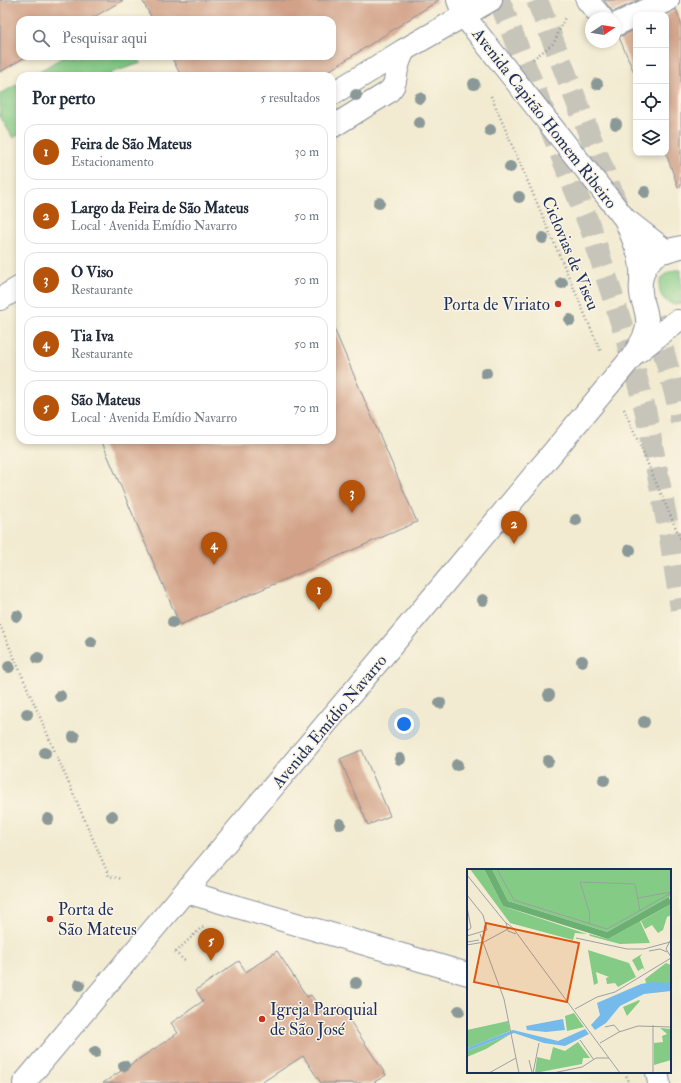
<!DOCTYPE html>
<html lang="pt">
<head>
<meta charset="utf-8">
<style>
  :root { --surface:#fff; --page:#f6f6f7; --text:#1f2937; --muted:#747a83; --line:#e0e1e3; --accent:#b45309 }
  body { margin:0; font-family:"IM FELL Double Pica",serif; background:var(--page); color:var(--text) }
  .controls { position:absolute; right:12px; top:12px; display:grid; overflow:hidden; border-radius:8px; box-shadow:0 2px 6px #0003 }
  .controls button { width:36px; height:36px; display:grid; place-items:center; padding:0; border:0; border-bottom:1px solid var(--line); background:var(--surface); color:var(--text); font:20px sans-serif }
  .compass { position:absolute; left:585px; top:12px; width:36px; height:36px; border-radius:50%; background:var(--surface); box-shadow:0 2px 6px #0003; rotate:78deg }
  .you { position:absolute; left:404px; top:724px; width:14px; height:14px; margin:-10px; border:3px solid #fff; border-radius:50%; background:#1a73e8; box-shadow:0 0 0 6px #1a73e833 }
  .badge { display:grid; place-items:center; width:26px; height:26px; border-radius:50%; background:var(--accent); color:#fff; font-size:13px; font-weight:700 }
  .pin { position:absolute; translate:-50% -33px; filter:drop-shadow(0 1px 2px #0008) }
  .pin::after { content:''; position:absolute; top:21px; width:14px; height:12px; background:inherit; clip-path:polygon(0 0,100% 0,50% 100%) }
  .list { margin:0; padding:0; list-style:none }
  h2 { display:flex; justify-content:space-between; align-items:center; height:52px; margin:0; padding:0 16px; font-size:17px }
  h2 small { font-size:13px; font-weight:400; color:var(--muted) }
  .list li { display:grid; grid-template-columns:26px 1fr auto; gap:12px; align-items:center; box-sizing:border-box; height:56px; margin:0 8px 8px; padding:0 8px; border:1px solid var(--line); border-radius:12px }
  .list b { display:block; font-size:15px; white-space:nowrap }
  .list p { margin:0; font-size:13px; white-space:nowrap; color:var(--muted) }
  .list em { font-size:13px; font-style:normal; color:var(--muted) }
  .icon { flex:none; width:22px; height:22px; fill:none; stroke:currentColor; stroke-width:2; stroke-linecap:round; stroke-linejoin:round }
  .map { position:relative; flex:none; width:681px; height:1083px; overflow:hidden }
  .search { position:absolute; background:var(--surface); box-shadow:0 2px 6px #0003; left:16px; top:16px; width:320px; height:44px; display:flex; align-items:center; gap:10px; box-sizing:border-box; padding:0 14px; border-radius:12px; color:var(--muted); font-size:15px }
  .panel { position:absolute; background:var(--surface); box-shadow:0 2px 6px #0003; left:16px; top:72px; width:320px; height:372px; border-radius:12px }
  .map>svg:first-child { display:block }
  .green { fill:#84cb86; stroke:#507d72 }
  .building { fill:#d2a187 }
  .lines { fill:none; stroke-linecap:round; stroke-linejoin:round }
  .major-tunnel { stroke:#c7c5ba; stroke-width:22; stroke-dasharray:22 11; stroke-linecap:butt }
  .minor-casing { stroke:#868d98; stroke-width:24 }
  .major-casing { stroke:#868d98; stroke-width:24 }
  .path { stroke:#868d98; stroke-width:2.5; stroke-dasharray:1 3; stroke-linecap:butt }
  .minor { stroke:#fff; stroke-width:22 }
  .major { stroke:#fff; stroke-width:22 }
  .tree { fill:#8a9997 }
  .poi-dot { fill:#c8321e; stroke:#fcf5e5; stroke-width:1.5 }
  .labels { text-anchor:middle; stroke-width:3; stroke-linejoin:round; paint-order:stroke }
  .street-label { font-size:17px; fill:#1b2f5e; stroke:#fcf5e5 }
  .poi-label { font-size:17px; fill:#1b2f5e; stroke:#fcf5e5; text-anchor:start }
  .inset-road { fill:none; stroke:#9ca0a3; stroke-width:1 }
  .view { fill:#de5710; fill-opacity:0.15; stroke:#de5710; stroke-width:2 }
  .inset-edge { fill:none; stroke:#1b2f5e; stroke-width:2 }
</style>
</head>
<body>
<div class="map">
<svg width="681" height="1083" viewBox="0 0 681 1083">
  <rect width="100%" height="100%" fill="#fcf5e5"/>
  <filter id="ink" filterUnits="userSpaceOnUse"><feTurbulence type="fractalNoise" baseFrequency=".025" numOctaves="2"/><feDisplacementMap in="SourceGraphic" scale="8" xChannelSelector="R" yChannelSelector="G"/><feConvolveMatrix kernelMatrix="1 2 1 2 8 2 1 2 1" color-interpolation-filters="sRGB"/></filter>
  <filter id="wash" filterUnits="userSpaceOnUse"><feTurbulence type="fractalNoise" baseFrequency=".012" numOctaves="4" result="noise"/><feDisplacementMap in="SourceGraphic" scale="16" xChannelSelector="R" yChannelSelector="G"/><feGaussianBlur stdDeviation="0.9" result="paint"/><feColorMatrix in="noise" values="0 0 0 0 0 0 0 0 0 0 0 0 0 0 0 0 0 1.4 0 .05"/><feComposite in="paint" operator="in"/></filter>
  <g filter="url(#wash)">
    <rect width="100%" height="100%" fill="#f2ebd1"/>
    <g class="green">
      <path d="M65,56H137L141,63L110,73L111,76H31Z"/>
      <path d="M20,83V134L13,138L0,116V94Z"/>
      <path d="M675,270H681V304C657,308 650,275 675,270Z"/>
    </g>
    <g id="blocks">
      <g class="building">
        <path d="M0,0H123L89,20H20V56H27L0,72Z"/>
        <path d="M142,0H439L321,76H181L171,56H332V20H153Z"/>
        <path d="M604,0H639L613,12Z"/>
        <path d="M676,9L681,23V186L678,187L666,153V15Z"/>
        <path d="M636,29V77L619,37Z"/>
        <path d="M332,324L417,522L180,625L101,440H332Z"/>
        <path d="M362,750L390,816L368,825L340,759Z"/>
        <path d="M277,951L307,997L311,995L325,1016L340,1006L386,1075L373,1083H321L303,1056L261,1083H103L178,1033L171,1023L203,1001L196,990L239,961L246,972Z"/>
      </g>
    </g>
  </g>
  <g filter="url(#ink)">
    <use href="#blocks" fill-opacity="0" stroke="#868d98" stroke-width="1"/>
    <g class="lines">
      <g class="major-tunnel">
        <path d="M499,0L592,232L626,338L645,409L670,537L681,609"/>
        <path d="M537,0L617,205"/>
        <path d="M654,317L676,397L681,421"/>
      </g>
      <defs>
        <g id="minor">
          <path d="M458,0L464,16L625,219L666,251"/>
          <path d="M587,0L602,18"/>
          <path d="M615,25L668,0"/>
          <path d="M332,94L404,50L491,0"/>
          <path d="M332,127L387,93C398,84 394,78 398,66C399,61 402,55 404,50"/>
          <path d="M626,221C632,238 643,258 641,277"/>
          <path d="M0,299L20,287"/>
          <path d="M186,892L468,974"/>
          <path d="M657,1072L659,1083"/>
        </g>
        <g id="major">
          <path d="M639,351L677,321"/>
          <path d="M24,1083L442,586L632,357C638,347 646,338 647,326C648,317 645,307 642,299C638,281 643,262 660,253C667,250 674,249 681,247"/>
        </g>
      </defs>
      <use href="#minor" class="minor-casing"/>
      <use href="#major" class="major-casing"/>
      <g class="path">
        <path d="M533,59L554,43L565,17"/>
        <path d="M491,96L601,352"/>
        <path d="M624,409L681,540"/>
        <path d="M0,625L109,876L122,879"/>
        <path d="M175,952L185,961"/>
        <path d="M176,952L201,928L206,927"/>
        <path d="M625,1072L629,1083"/>
      </g>
      <use href="#minor" class="minor"/>
      <use href="#major" class="major"/>
    </g>
    <g class="tree">
      <circle cx="474" cy="84" r="6"/>
      <circle cx="597" cy="84" r="6"/>
      <circle cx="356" cy="95" r="6"/>
      <circle cx="420" cy="98" r="6"/>
      <circle cx="419" cy="123" r="6"/>
      <circle cx="616" cy="124" r="6"/>
      <circle cx="490" cy="130" r="6"/>
      <circle cx="510" cy="167" r="6"/>
      <circle cx="645" cy="192" r="6"/>
      <circle cx="519" cy="197" r="6"/>
      <circle cx="379" cy="203" r="6"/>
      <circle cx="543" cy="238" r="6"/>
      <circle cx="562" cy="283" r="6"/>
      <circle cx="570" cy="320" r="6"/>
      <circle cx="486" cy="373" r="6"/>
      <circle cx="576" cy="520" r="6"/>
      <circle cx="630" cy="550" r="6"/>
      <circle cx="483" cy="600" r="6"/>
      <circle cx="17" cy="616" r="6"/>
      <circle cx="173" cy="622" r="6"/>
      <circle cx="91" cy="642" r="6"/>
      <circle cx="38" cy="658" r="6"/>
      <circle cx="582" cy="661" r="6"/>
      <circle cx="9" cy="667" r="6"/>
      <circle cx="549" cy="695" r="6"/>
      <circle cx="60" cy="696" r="6"/>
      <circle cx="440" cy="703" r="6"/>
      <circle cx="27" cy="714" r="6"/>
      <circle cx="644" cy="722" r="6"/>
      <circle cx="74" cy="737" r="6"/>
      <circle cx="45" cy="753" r="6"/>
      <circle cx="400" cy="759" r="6"/>
      <circle cx="548" cy="761" r="6"/>
      <circle cx="457" cy="765" r="6"/>
      <circle cx="604" cy="780" r="6"/>
      <circle cx="112" cy="816" r="6"/>
      <circle cx="48" cy="819" r="6"/>
      <circle cx="340" cy="824" r="6"/>
      <circle cx="356" cy="983" r="6"/>
      <circle cx="79" cy="985" r="6"/>
      <circle cx="459" cy="1011" r="6"/>
      <circle cx="95" cy="1052" r="6"/>
      <circle cx="124" cy="1066" r="6"/>
    </g>
  </g>
  <g class="poi-dot">
    <circle cx="558" cy="304" r="4"/>
    <circle cx="50" cy="919" r="4"/>
    <circle cx="262" cy="1019" r="4"/>
  </g>
  <g class="labels">
    <g class="street-label">
      <text transform="translate(545 118) rotate(52)" y="6">Avenida Capitão Homem Ribeiro</text>
      <text transform="translate(571 253) rotate(67)" y="6">Ciclovias de Viseu</text>
      <text transform="translate(329 721) rotate(-50)" y="6">Avenida Emídio Navarro</text>
    </g>
    <g class="poi-label">
      <text x="550" y="310" text-anchor="end">Porta de Viriato</text>
      <text x="58" y="915">Porta de<tspan x="58" dy="20">São Mateus</tspan></text>
      <text x="270" y="1015">Igreja Paroquial<tspan x="270" dy="20">de São José</tspan></text>
    </g>
  </g>
  <g transform="translate(467 869)">
    <rect width="204" height="204" fill="#f2ebd1"/>
    <path d="M3,0H17L36,37L120,65L108,64L106,71L43,54ZM25,0H204V27L140,63L41,32ZM204,35V46L200,48L196,61L191,64L185,56L178,60L174,52ZM173,52L183,74L153,75L123,67L122,65L141,70ZM121,81L162,94L169,108L151,118L148,114L140,115L139,109L142,108L129,103L131,114L127,116ZM175,85L173,88L178,102L176,99L171,102L165,91ZM199,94L204,96V114H179L178,110ZM172,131L173,132L160,147L156,138ZM107,144L117,158L100,162L98,147ZM41,152L43,162L0,179V161ZM193,159L204,160V191L187,196V174L196,173L195,167L200,165ZM44,165L19,180L0,188V182ZM111,173L123,189H116L115,195L68,204L70,188L83,191L86,178L98,182Z" fill="#84cb86"/>
    <path d="M17,0H25L41,32L140,63L202,28L204,35L141,70L36,37Z" fill="#6baf73"/>
    <path d="M186,113L204,114V122L177,125L153,137L139,154L128,161L124,156L133,146L130,134L174,115ZM96,150L98,161L79,163L60,161L59,157ZM118,160L122,165L98,177L77,174L47,164L0,182L2,178L46,161L91,172Z" fill="#74baeb"/>
    <path class="inset-road" d="M30,0L47,31L140,60L204,24M0,6L38,53L46,59L153,204M0,26L16,46L20,61L0,67M171,29L204,23M0,38L4,59L0,62L1,67M39,54L41,62L49,65M122,55L123,45L113,13L168,15L173,42M13,65L37,130L52,204M109,69L160,80H177L203,73M203,72L199,80L204,88M0,73L12,71M0,76L17,73L41,60M182,82L193,80L200,83M108,140L130,128L148,123L204,89M138,158L147,156L153,163M113,171L127,191M133,174L152,163L171,157L204,158M62,191L65,203M22,204L49,189M66,204L72,174M86,204L115,198L129,189H142M186,204V156"/>
    <path class="view" d="M19,54L112,74L100,133L7,113Z"/>
    <rect width="204" height="204" class="inset-edge"/>
  </g>
</svg>
<div class="controls">
<button>+</button>
<button>−</button>
<button><svg class="icon" aria-label="locate" viewBox="0 0 24 24"><circle cx="12" cy="12" r="6"/><path d="M12 2v4M12 18v4M2 12h4M18 12h4"/></svg></button>
<button><svg class="icon" aria-label="layers" viewBox="0 0 24 24"><path d="M12 4l9 5-9 5-9-5zM3 14l9 5 9-5"/></svg></button>
</div>
<svg class="compass" viewBox="-18 -18 36 36"><path d="M0-13l5 13h-10z" fill="#e53935"/><path d="M0 13l5-13h-10z" fill="#747a83"/></svg>
<div class="you"></div>
<div class="pin badge" style="left:319px;top:610px">1</div>
<div class="pin badge" style="left:514px;top:544px">2</div>
<div class="pin badge" style="left:352px;top:513px">3</div>
<div class="pin badge" style="left:214px;top:565px">4</div>
<div class="pin badge" style="left:211px;top:961px">5</div>
<div class="search"><svg class="icon" aria-label="search" viewBox="0 0 24 24"><circle cx="10" cy="10" r="6"/><path d="M15 15l6 6"/></svg>Pesquisar aqui</div>
<section class="panel">
<h2>Por perto<small>5 resultados</small></h2>
<ul class="list">
<li><span class="badge">1</span><div><b>Feira de São Mateus</b><p>Estacionamento</p></div><em>30 m</em></li>
<li><span class="badge">2</span><div><b>Largo da Feira de São Mateus</b><p>Local · Avenida Emídio Navarro</p></div><em>50 m</em></li>
<li><span class="badge">3</span><div><b>O Viso</b><p>Restaurante</p></div><em>50 m</em></li>
<li><span class="badge">4</span><div><b>Tia Iva</b><p>Restaurante</p></div><em>50 m</em></li>
<li><span class="badge">5</span><div><b>São Mateus</b><p>Local · Avenida Emídio Navarro</p></div><em>70 m</em></li>
</ul>
</section>
</div>
</body>
</html>
